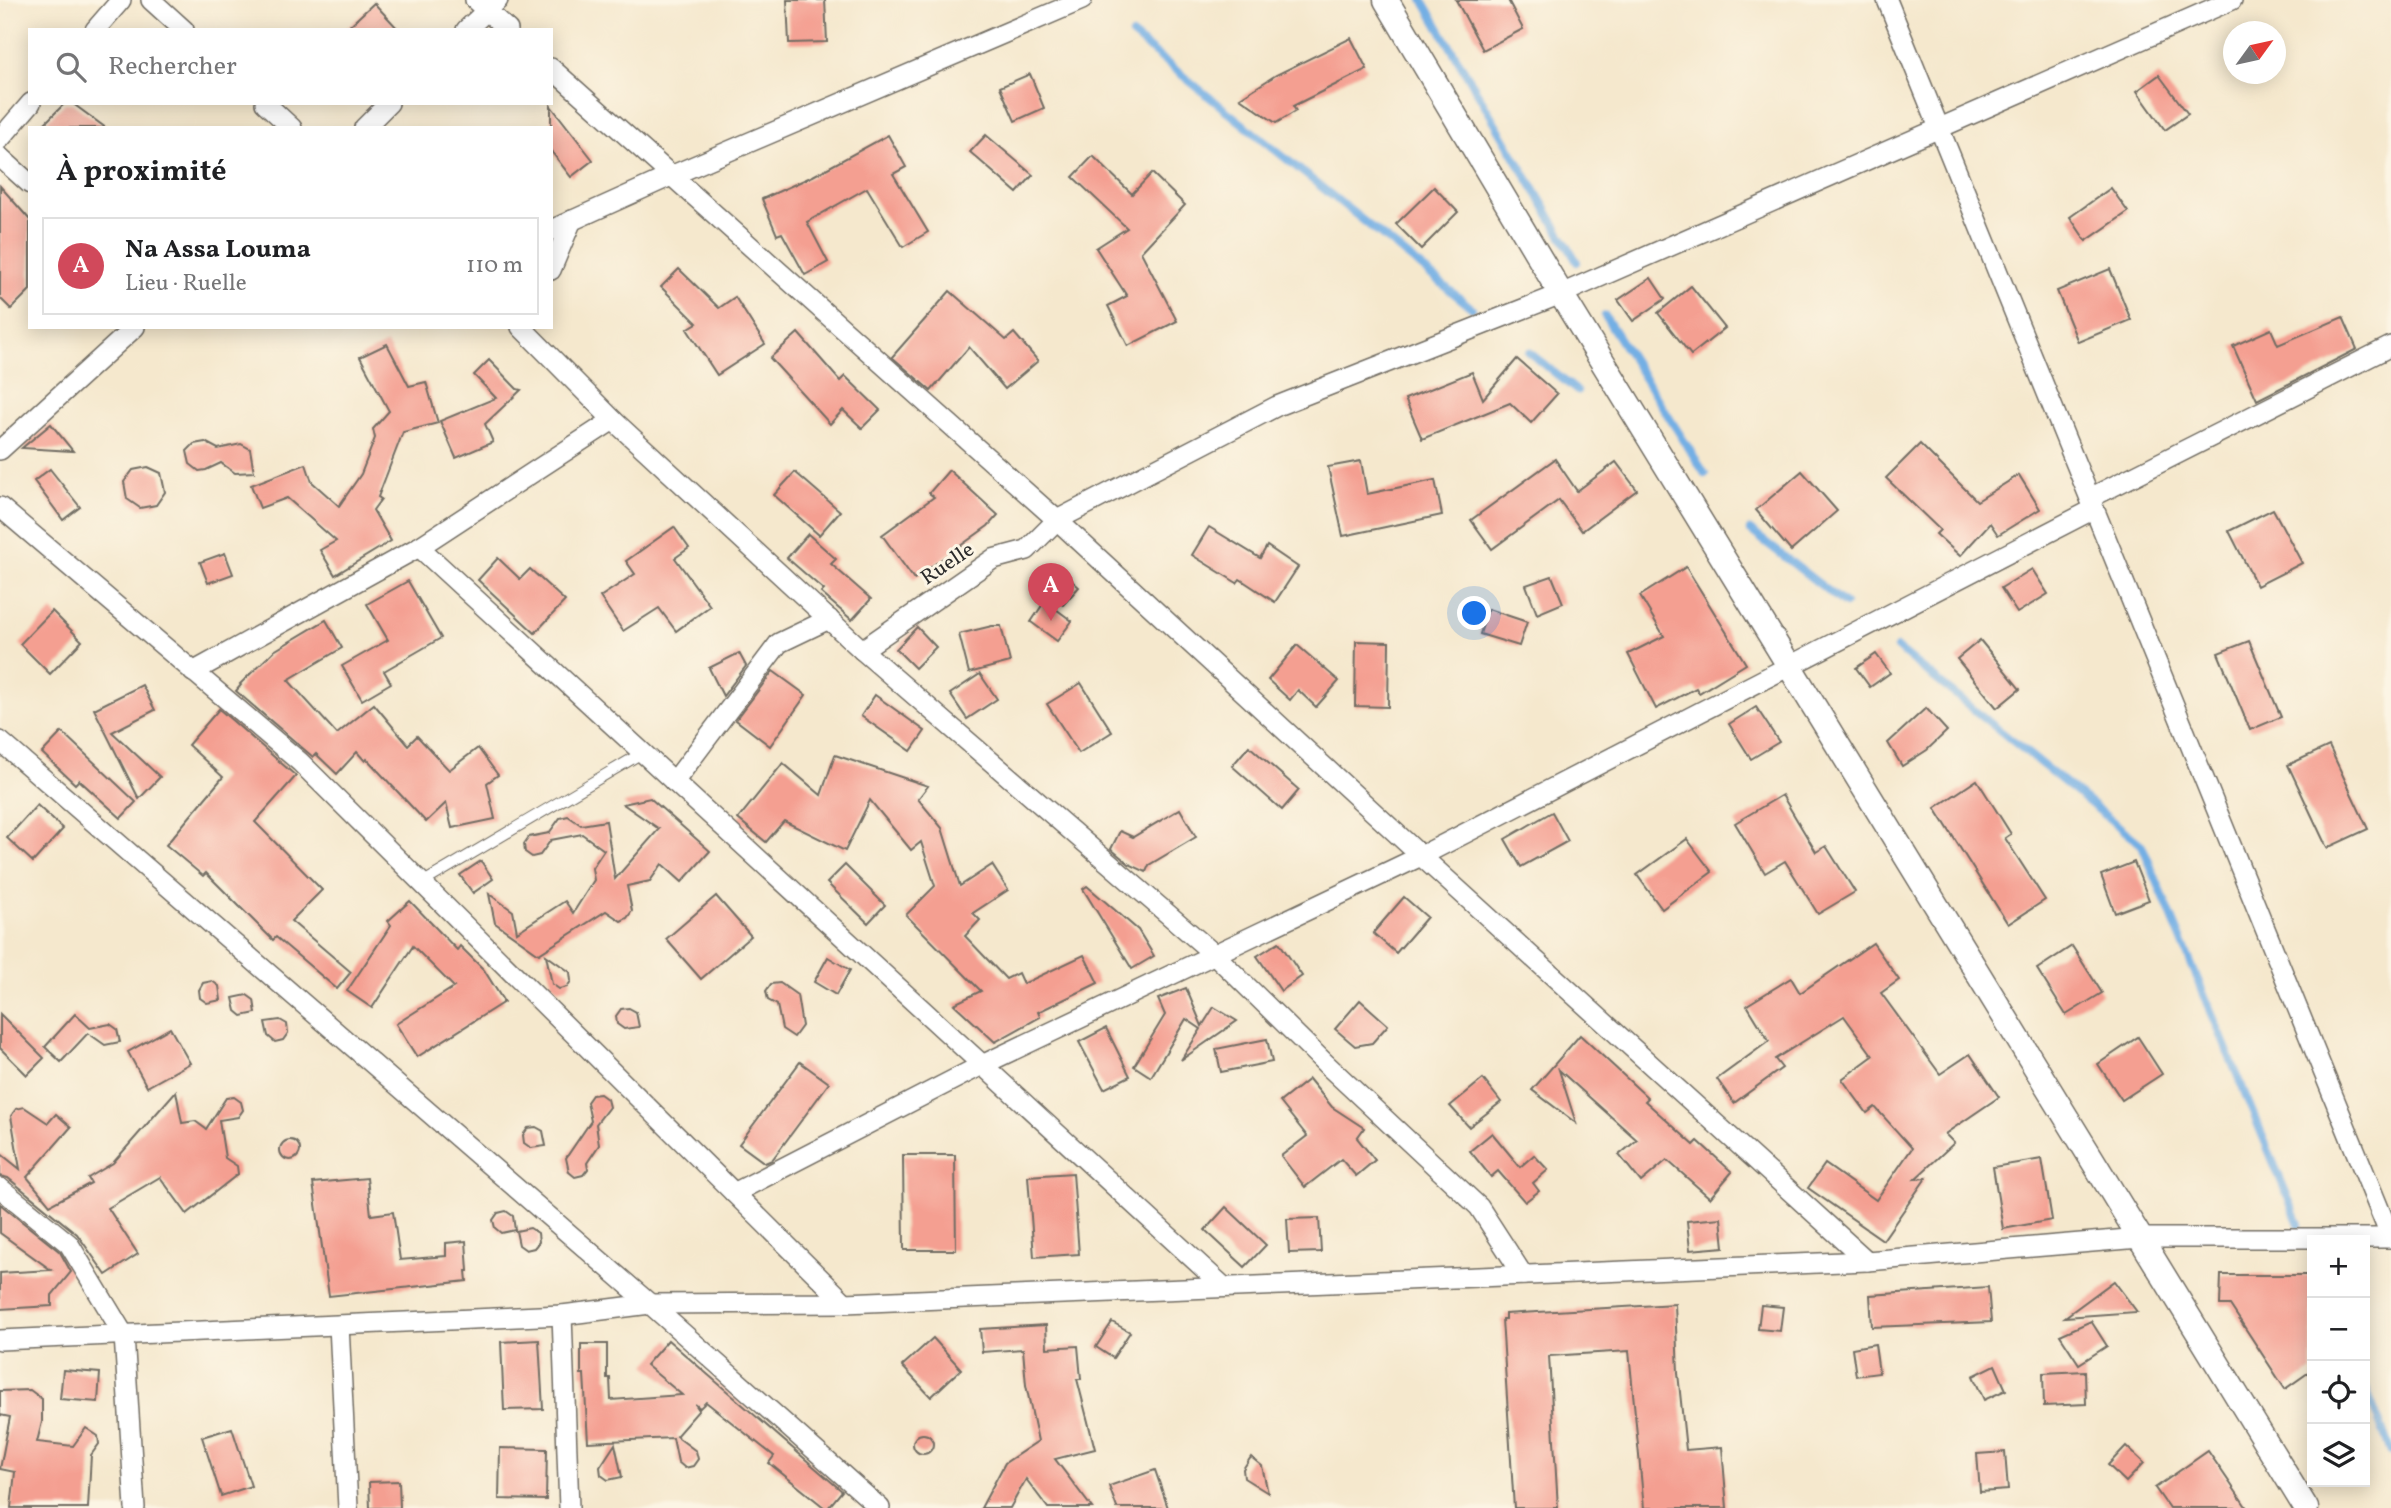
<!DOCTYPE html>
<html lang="fr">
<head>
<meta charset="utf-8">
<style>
  :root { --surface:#fff; --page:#f6f6f6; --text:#202124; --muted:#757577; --line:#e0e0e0; --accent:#d1495b }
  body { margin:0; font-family:Vollkorn,serif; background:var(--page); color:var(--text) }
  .controls { position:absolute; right:21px; bottom:21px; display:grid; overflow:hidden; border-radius:0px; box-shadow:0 4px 18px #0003 }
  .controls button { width:63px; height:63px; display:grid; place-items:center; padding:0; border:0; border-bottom:2px solid var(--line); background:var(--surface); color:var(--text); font:35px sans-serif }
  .compass { position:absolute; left:2223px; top:21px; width:63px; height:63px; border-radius:50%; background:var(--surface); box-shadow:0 4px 18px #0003; rotate:57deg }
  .you { position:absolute; left:1475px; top:614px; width:24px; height:24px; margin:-18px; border:5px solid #fff; border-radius:50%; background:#1a73e8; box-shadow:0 0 0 10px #1a73e833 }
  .badge { display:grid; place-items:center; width:46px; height:46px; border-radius:50%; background:var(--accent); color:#fff; font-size:23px; font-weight:700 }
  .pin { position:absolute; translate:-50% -58px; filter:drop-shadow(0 2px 4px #0008) }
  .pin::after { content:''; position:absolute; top:37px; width:24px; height:21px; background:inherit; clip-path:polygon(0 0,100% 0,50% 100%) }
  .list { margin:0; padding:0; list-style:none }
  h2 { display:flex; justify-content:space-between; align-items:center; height:91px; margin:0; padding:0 28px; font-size:30px }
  h2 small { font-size:23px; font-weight:400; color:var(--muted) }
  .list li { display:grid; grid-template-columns:46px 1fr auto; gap:21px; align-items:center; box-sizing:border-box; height:98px; margin:0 14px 14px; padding:0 14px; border:2px solid var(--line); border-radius:0px }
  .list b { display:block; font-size:26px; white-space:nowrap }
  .list p { margin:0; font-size:23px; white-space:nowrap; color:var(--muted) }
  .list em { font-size:23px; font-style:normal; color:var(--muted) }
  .icon { flex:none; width:38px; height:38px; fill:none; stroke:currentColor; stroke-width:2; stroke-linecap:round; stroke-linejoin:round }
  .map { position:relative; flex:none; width:2391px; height:1508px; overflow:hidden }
  .search { position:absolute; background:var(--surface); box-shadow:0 4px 18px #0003; left:28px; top:28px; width:525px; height:77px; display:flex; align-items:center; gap:18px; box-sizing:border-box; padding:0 24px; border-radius:0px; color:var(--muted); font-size:26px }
  .panel { position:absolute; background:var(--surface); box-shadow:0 4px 18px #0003; left:28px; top:126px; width:525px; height:203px; border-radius:0px }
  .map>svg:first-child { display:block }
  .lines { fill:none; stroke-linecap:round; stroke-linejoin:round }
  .stream { stroke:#73afe4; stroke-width:8 }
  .building { fill:#f49f91 }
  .service-casing { stroke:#726d64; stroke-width:12 }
  .minor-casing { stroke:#726d64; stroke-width:22 }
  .tertiary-casing { stroke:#726d64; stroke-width:27 }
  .service { stroke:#fff; stroke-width:10 }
  .minor { stroke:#fff; stroke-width:19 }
  .tertiary { stroke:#fff; stroke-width:24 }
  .labels { text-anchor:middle; stroke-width:6; stroke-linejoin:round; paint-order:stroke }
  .street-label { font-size:21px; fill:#2b2b2b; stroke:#fcf5e5 }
</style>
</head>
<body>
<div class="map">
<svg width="2391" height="1508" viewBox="0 0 2391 1508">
  <rect width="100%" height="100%" fill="#fcf5e5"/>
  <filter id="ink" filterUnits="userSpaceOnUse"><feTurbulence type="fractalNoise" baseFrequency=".0143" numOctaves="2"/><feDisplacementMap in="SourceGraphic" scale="14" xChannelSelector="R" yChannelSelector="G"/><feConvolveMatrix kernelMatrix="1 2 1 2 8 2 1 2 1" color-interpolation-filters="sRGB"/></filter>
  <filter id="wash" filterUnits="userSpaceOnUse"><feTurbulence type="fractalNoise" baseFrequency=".00686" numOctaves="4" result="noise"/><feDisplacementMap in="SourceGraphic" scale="28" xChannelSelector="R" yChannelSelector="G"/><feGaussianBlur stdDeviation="1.57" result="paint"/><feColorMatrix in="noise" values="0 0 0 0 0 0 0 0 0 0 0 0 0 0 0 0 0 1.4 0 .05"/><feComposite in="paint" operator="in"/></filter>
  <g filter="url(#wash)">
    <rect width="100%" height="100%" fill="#f5e8cd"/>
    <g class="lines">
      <g class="stream">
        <path d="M1423,0L1577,262"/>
        <path d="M1132,35L1472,308"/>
        <path d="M1605,316L1705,474"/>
        <path d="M1529,352L1577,391"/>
        <path d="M1750,530L1845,604"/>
        <path d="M1897,648L2142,845L2299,1224"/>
        <path d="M2365,1386L2391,1452"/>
      </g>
    </g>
    <g id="blocks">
      <g class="building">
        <path d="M787,0H825L827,42L789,43Z"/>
        <path d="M1456,0H1508L1523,29L1483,50Z"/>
        <path d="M374,3L399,30H345Z"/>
        <path d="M1351,38L1367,69L1293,106L1296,111L1276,123L1240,98L1276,75Z"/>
        <path d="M1030,74L1044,108L1015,121L1000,87Z"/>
        <path d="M2159,75L2188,114L2165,130L2137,91Z"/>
        <path d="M65,103H72L106,128H40Z"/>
        <path d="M551,106L593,160L571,177L551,151Z"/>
        <path d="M888,135L906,167L893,174L928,232L903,247L867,188L807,222L828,262L805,275L782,233L777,235L762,199L813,176Z"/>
        <path d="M986,135L1033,175L1017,193L970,152Z"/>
        <path d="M1093,156L1132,194L1152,173L1185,205L1141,252L1177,321L1128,346L1108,306L1127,296L1096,248L1127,228L1073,177Z"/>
        <path d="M0,186L30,220V290L11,309L0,298Z"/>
        <path d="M1434,187L1458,212L1421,249L1396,224Z"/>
        <path d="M2111,188L2128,212L2086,241L2070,217Z"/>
        <path d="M679,269L719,308L735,297L765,344L717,375L687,329L697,323L661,287Z"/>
        <path d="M2110,269L2131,320L2078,342L2057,291Z"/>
        <path d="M1651,278L1665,299L1633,321L1618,300Z"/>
        <path d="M1691,286L1725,328L1691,355L1658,313Z"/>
        <path d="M950,291L1006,340L1014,333L1038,361L1005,389L969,347L931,391L892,357Z"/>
        <path d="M2343,317L2357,349L2257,400L2233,346L2271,329L2278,345Z"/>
        <path d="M798,333L840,381L845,376L880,410L862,428L843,410L830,424L770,358Z"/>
        <path d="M387,344L409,386L426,382L438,423L403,432L378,497L381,499L373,510L391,541L335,575L320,550L336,541L287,498L260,508L251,485L306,464L312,482L339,506L361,474L375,438L373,429L389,411L360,357Z"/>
        <path d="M1517,359L1557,394L1531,423L1510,403L1422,439L1405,399L1472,372L1483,399Z"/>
        <path d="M489,360L517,389L521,390L485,424L493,442L456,458L440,421L496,398L474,375Z"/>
        <path d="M51,424L73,451L22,448Z"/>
        <path d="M205,442L218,449L241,444L250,449L254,472L235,473L221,463L206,470L199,471L190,464L187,451L194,444Z"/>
        <path d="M1920,444L1977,501L2019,475L2040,509L1998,535L1990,523L1960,556L1936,534L1940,530L1886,478Z"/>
        <path d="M1555,459L1577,491L1616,462L1637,490L1582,531L1559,500L1492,549L1471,520Z"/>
        <path d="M1361,461L1367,494L1435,480L1442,515L1343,536L1328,467Z"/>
        <path d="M148,467L161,473L165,492L156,505L140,508L127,499L124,482L133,470Z"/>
        <path d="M50,469L80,507L63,520L34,481Z"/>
        <path d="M949,470L998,515L988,526L914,579L882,535L934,497L929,493Z"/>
        <path d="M1802,471L1837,511L1791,551L1756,510Z"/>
        <path d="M795,472L840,511L819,535L774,495Z"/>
        <path d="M2273,509L2302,563L2257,586L2229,531Z"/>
        <path d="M674,527L689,548L675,558L710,606L676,631L659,608L623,631L600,597L635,574L626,561Z"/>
        <path d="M1209,527L1260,558L1267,546L1298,567L1275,602L1240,579L1237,583L1192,555Z"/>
        <path d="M808,534L836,559L831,564L871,599L852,620L821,593L824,590L787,558Z"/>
        <path d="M225,553L233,574L208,583L200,562Z"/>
        <path d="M498,558L520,579L530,569L565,601L535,633L478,580Z"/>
        <path d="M1056,567L1079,587L1063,605L1040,585Z"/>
        <path d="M1686,567L1746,664L1699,693L1696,688L1656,709L1628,654L1664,636L1640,596Z"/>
        <path d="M2032,569L2048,594L2017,613L2001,588Z"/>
        <path d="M1552,576L1563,603L1537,614L1526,585Z"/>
        <path d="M408,581L441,638L384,671L391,683L362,700L342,666L388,640L367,604Z"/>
        <path d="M1045,601L1072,621L1057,641L1031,622Z"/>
        <path d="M1488,609L1527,622L1519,646L1480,634Z"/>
        <path d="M52,611L82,641L50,674L20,644Z"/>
        <path d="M326,620L342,648L288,680L337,734L374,704L408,745L417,736L449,770L478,748L498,775L487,783L495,819L452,828L446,803L426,822L367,759L365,761L357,752L337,774L316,754L313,757L236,691L241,685L240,684L274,651Z"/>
        <path d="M992,626H1001L1010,662L969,673L959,634Z"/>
        <path d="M917,627L936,647L915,668L896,649Z"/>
        <path d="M1980,640L2020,689L1997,708L1957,659Z"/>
        <path d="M1356,641L1389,642L1388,707L1355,706Z"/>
        <path d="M2249,641L2281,717L2250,730L2218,653Z"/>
        <path d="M1297,645L1339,681L1316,707L1298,690L1290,700L1268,680Z"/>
        <path d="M739,653L746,666L723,696L709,668Z"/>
        <path d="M1876,654L1890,673L1870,687L1856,668Z"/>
        <path d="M773,671L806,695L770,746L736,720Z"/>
        <path d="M980,674L997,699L967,719L950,694Z"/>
        <path d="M1081,683L1112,732L1079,753L1047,704Z"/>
        <path d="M142,685L155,710L112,732L160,777L139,799L94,709Z"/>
        <path d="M875,695L925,731L911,751L861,716Z"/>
        <path d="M1756,707L1779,742L1751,759L1729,724Z"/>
        <path d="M1926,708L1947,731L1927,750L1902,766L1888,743Z"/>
        <path d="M219,709L296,776L255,822L322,890L291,921L351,972L337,989L276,937L273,940L206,873L203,876L166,845L223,777L188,745Z"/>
        <path d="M62,732L136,802L121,818L79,780L75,784L42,753Z"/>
        <path d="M1249,746L1299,790L1282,810L1232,766Z"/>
        <path d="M2329,746L2368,829L2327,848L2288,765Z"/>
        <path d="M835,755L928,786L918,799L942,828L960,886L992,865L1008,890L973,913L980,920L965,936L1006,979L1018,973L1023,984L1084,955L1098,983L1038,1012L1040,1017L995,1042L954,1004L981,991L906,915L935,886L921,842L911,850L870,800L845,851L784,821L766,842L738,819L783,763L821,795Z"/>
        <path d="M1977,780L2011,834L2005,838L2045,900L2008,924L1935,808Z"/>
        <path d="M1782,795L1816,852L1826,846L1855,892L1818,914L1785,861L1765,873L1735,823Z"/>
        <path d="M650,798L710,851L682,882L662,864L650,881L627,886L632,911L627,918L621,921L606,911L539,954L495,923L489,894L513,911L517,932L565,901L573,913L594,880L592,868L604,850L582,834L551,840L540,855L532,857L525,852L524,844L529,837L549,833L560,818L568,816L581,825L606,821L615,879L659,829L623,804Z"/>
        <path d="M37,805L63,829L33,862L7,838Z"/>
        <path d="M1180,809L1196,837L1149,865L1146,872L1129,864L1111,849L1120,831L1133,837Z"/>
        <path d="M1552,812L1568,841L1521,867L1505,839Z"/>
        <path d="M1687,839L1712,872L1662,909L1637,875Z"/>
        <path d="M481,861L493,879L473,893L460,875Z"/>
        <path d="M2134,862L2149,900L2115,913L2101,875Z"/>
        <path d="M845,865L885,905L868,923L827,883Z"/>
        <path d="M1087,886L1138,930L1154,956L1132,969L1083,889Z"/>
        <path d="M716,896L751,936L701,979L666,939Z"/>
        <path d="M1404,897L1427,917L1396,953L1373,933Z"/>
        <path d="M410,901L457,950L460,946L484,970L504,1002L417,1057L396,1024L454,987L413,946L372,1008L347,991L391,925L388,921Z"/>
        <path d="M1279,942L1302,976L1281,991L1257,956Z"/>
        <path d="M1873,943L1899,980L1881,993L1940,1074L1970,1054L1999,1097L1945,1134L1954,1143L1915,1179L1926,1178L1883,1240L1808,1188L1825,1164L1876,1200L1912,1148L1875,1107L1867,1113L1842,1079L1873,1056L1844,1016L1775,1059L1782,1068L1734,1103L1717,1079L1769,1041L1747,1005L1791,978L1800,993Z"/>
        <path d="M2072,946L2102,993L2066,1015L2037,969Z"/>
        <path d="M546,955L570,972L571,981L567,987L559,989L552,984Z"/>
        <path d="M828,957L850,970L836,995L814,982Z"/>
        <path d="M212,981L219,986L221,1000L207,1003L200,998L199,990L203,983Z"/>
        <path d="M780,983L797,995L802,1026L794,1037L782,1029L777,1005L768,1000L766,991L771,984Z"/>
        <path d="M1186,988L1202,1026L1214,1007L1237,1021L1181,1060L1201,1029L1186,1019L1151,1077L1134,1066L1165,1015L1158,999Z"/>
        <path d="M247,995L254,1000L256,1013L242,1016L236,1011L233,998Z"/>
        <path d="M1360,1000L1388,1025L1372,1043L1355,1046L1335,1029Z"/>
        <path d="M629,1008L636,1012L639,1027L624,1029L617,1024L616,1016L621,1009Z"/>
        <path d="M0,1014L44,1058L27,1075L0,1048Z"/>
        <path d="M75,1014L90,1028L110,1024L117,1029L120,1042L105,1045L88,1033L61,1062L45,1047Z"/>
        <path d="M280,1020L287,1024L288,1033L283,1040L275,1042L268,1036L265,1022Z"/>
        <path d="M170,1028L190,1063L147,1087L128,1052Z"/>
        <path d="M1106,1028L1130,1076L1104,1089L1079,1042Z"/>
        <path d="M1580,1035L1648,1098L1645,1101L1694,1145L1698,1141L1732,1172L1710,1198L1667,1160L1641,1182L1619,1155L1637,1140L1559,1070L1576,1123L1532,1090Z"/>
        <path d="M2138,1037L2162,1074L2122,1100L2098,1064Z"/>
        <path d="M1267,1039L1272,1062L1221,1072L1216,1049Z"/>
        <path d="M800,1062L829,1083L772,1160L765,1163L739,1144Z"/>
        <path d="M1309,1079L1332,1107L1364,1128L1357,1138L1375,1160L1356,1176L1341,1159L1305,1187L1281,1156L1307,1136L1280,1102Z"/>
        <path d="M1483,1079L1501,1102L1469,1127L1450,1106Z"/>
        <path d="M176,1091L182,1123L195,1121L206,1129L226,1098L234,1097L241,1102L243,1110L238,1117L219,1120L225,1158L237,1166L238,1174L187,1214L160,1177L108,1208L138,1254L106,1275L77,1234L8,1178L0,1176V1153L20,1169L11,1116L16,1109L24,1107L48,1123L56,1114L71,1127L27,1177L50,1205L91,1183L88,1178L113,1163Z"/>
        <path d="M600,1094L607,1099L609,1107L596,1124L599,1145L587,1163L588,1169L583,1175L575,1177L569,1172L566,1158L591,1121L587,1102L592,1095Z"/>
        <path d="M536,1127L543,1131L546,1146L531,1148L524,1143L523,1135L528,1128Z"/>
        <path d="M1492,1133L1520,1167L1534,1155L1548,1170L1533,1183L1539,1191L1525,1202L1498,1171L1491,1177L1470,1151Z"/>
        <circle cx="290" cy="1150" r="10"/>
        <path d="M903,1155H955L956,1250H904Z"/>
        <path d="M2042,1159L2052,1220L2003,1229L1993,1167Z"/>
        <path d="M1073,1173L1079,1254L1034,1257L1028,1176Z"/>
        <path d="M367,1178L371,1215L393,1212L400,1260L446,1256V1243L466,1241L468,1271H466L467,1281L329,1296L313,1183Z"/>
        <path d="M0,1204L60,1252L71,1272L52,1295V1306L0,1309V1273L51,1270L0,1233Z"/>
        <path d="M1226,1207L1266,1245L1245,1267L1205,1230Z"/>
        <path d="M506,1211L513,1216L515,1230L501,1233L495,1228L493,1220L498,1213Z"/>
        <path d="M1319,1218L1321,1252L1289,1253L1287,1219Z"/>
        <path d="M1721,1218L1724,1247L1690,1250L1687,1221Z"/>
        <path d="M530,1228L538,1233L539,1242L534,1248L526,1250L519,1245L516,1231Z"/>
        <path d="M2221,1275H2312V1370L2285,1389L2230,1305H2220Z"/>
        <path d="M2114,1281L2137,1312L2065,1317Z"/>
        <path d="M1988,1287L1991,1322L1872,1327L1870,1295Z"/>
        <path d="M1675,1304L1678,1373L1686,1450L1722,1447L1727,1508H1644L1629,1351L1549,1356L1558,1508H1514L1502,1319H1505V1314Z"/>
        <path d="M1761,1305L1783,1307L1780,1331L1758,1329Z"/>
        <path d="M2091,1321L2107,1346L2079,1364L2060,1335Z"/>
        <path d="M1112,1322L1130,1332L1113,1358L1096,1347Z"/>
        <path d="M1046,1325L1047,1348L1078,1346L1081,1379H1077L1095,1449L1055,1459L1092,1508H1048L1026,1479L1010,1508H981L1005,1463L1038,1441L1026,1385L1023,1349L982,1352L980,1329Z"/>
        <path d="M933,1338L961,1369L931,1397L902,1366Z"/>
        <path d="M539,1340L543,1409L504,1410L501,1342Z"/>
        <path d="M668,1340L842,1491L828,1508H825L769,1463L774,1456L706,1402L700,1408L695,1404L699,1410L676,1436L696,1451L698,1459L693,1466L685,1468L678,1462L673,1438L588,1442L584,1374H581V1344H607V1378H610L611,1400L682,1395L646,1365Z"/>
        <path d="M1875,1344L1879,1373L1856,1376L1852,1348Z"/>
        <path d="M1995,1365L2006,1390L1984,1400L1973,1376Z"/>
        <path d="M63,1370L100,1373L98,1402L60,1399Z"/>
        <path d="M2085,1371L2086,1404L2044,1406L2043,1373Z"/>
        <path d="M30,1390L42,1399V1422L37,1442L73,1446L86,1428L98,1436L99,1444L91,1455L88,1508H11L15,1472L0,1469L10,1417L0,1415V1391Z"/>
        <path d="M232,1428L251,1486L221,1496L202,1437Z"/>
        <circle cx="923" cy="1444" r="10"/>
        <path d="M615,1444L622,1477L608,1480L601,1475L600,1467Z"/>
        <path d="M2126,1446L2144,1463L2126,1482L2108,1465Z"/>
        <path d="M500,1448L547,1449L546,1500L499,1499Z"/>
        <path d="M2208,1451L2247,1508H2169L2155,1488Z"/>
        <path d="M2005,1452L2008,1490L1980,1492L1977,1454Z"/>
        <path d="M1251,1457L1262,1466L1268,1493L1244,1478L1243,1469Z"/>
        <path d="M1155,1470L1168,1508H1117L1109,1486Z"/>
        <path d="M399,1481L400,1508H370L369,1482Z"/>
      </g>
    </g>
  </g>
  <g filter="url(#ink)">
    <use href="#blocks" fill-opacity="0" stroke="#726d64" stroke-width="2"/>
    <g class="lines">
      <defs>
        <path id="service" d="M422,883L642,753"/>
        <g id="minor">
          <path d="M151,0L184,30"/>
          <path d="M475,0L508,30"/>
          <path d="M95,30L121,0"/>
          <path d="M466,30L498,0"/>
          <path d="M551,68L1057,520L1421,856L1867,1261"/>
          <path d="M265,103L292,128"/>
          <path d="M364,128L389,103"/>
          <path d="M0,139L31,103"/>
          <path d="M0,157L30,184"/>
          <path d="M551,230L673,175L1082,0"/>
          <path d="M551,270L572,220"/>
          <path d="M613,420L862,650L1214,954L1326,1064L1479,1207L1523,1275"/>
          <path d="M0,450L135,327"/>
          <path d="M2090,498L2391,346"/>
          <path d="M0,507L300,762L845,1303"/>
          <path d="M419,547L1224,1287"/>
          <path d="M862,650L993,559L1027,550L1057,520L1277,406L1561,294L2232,0"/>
          <path d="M193,672L419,547L613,420L521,327"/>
          <path d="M0,741L650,1304L880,1508"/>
          <path d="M674,782L779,643L829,619"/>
          <path d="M0,1188L69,1244L124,1335L135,1508"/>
          <path d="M734,1193L982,1065L1421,856L2094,509"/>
          <path d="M562,1315L569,1508"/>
          <path d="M339,1325L348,1508"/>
          <path d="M0,1340L562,1315L650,1304L845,1303L1867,1261L2140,1238H2391L1887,0"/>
        </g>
        <path id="tertiary" d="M1386,0L1561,294L2306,1508"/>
      </defs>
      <use href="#service" class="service-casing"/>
      <use href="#minor" class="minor-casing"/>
      <use href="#tertiary" class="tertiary-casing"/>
      <use href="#service" class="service"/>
      <use href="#minor" class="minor"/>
      <use href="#tertiary" class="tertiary"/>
    </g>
  </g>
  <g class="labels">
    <g class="street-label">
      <text transform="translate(947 563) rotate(-34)" y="7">Ruelle</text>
    </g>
  </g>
</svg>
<div class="controls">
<button>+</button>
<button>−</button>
<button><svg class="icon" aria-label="locate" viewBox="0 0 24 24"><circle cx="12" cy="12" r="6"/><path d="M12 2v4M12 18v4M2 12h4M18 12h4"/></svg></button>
<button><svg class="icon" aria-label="layers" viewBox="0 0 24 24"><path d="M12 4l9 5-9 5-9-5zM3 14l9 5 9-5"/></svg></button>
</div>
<svg class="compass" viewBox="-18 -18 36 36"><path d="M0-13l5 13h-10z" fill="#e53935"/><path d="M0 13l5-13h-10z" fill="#757577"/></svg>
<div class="you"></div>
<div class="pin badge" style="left:1051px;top:621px">A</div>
<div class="search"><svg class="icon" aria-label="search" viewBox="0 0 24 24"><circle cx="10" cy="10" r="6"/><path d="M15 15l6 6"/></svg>Rechercher</div>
<section class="panel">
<h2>À proximité<small></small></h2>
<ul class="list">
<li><span class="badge">A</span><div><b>Na Assa Louma</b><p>Lieu · Ruelle</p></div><em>110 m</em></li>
</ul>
</section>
</div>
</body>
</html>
